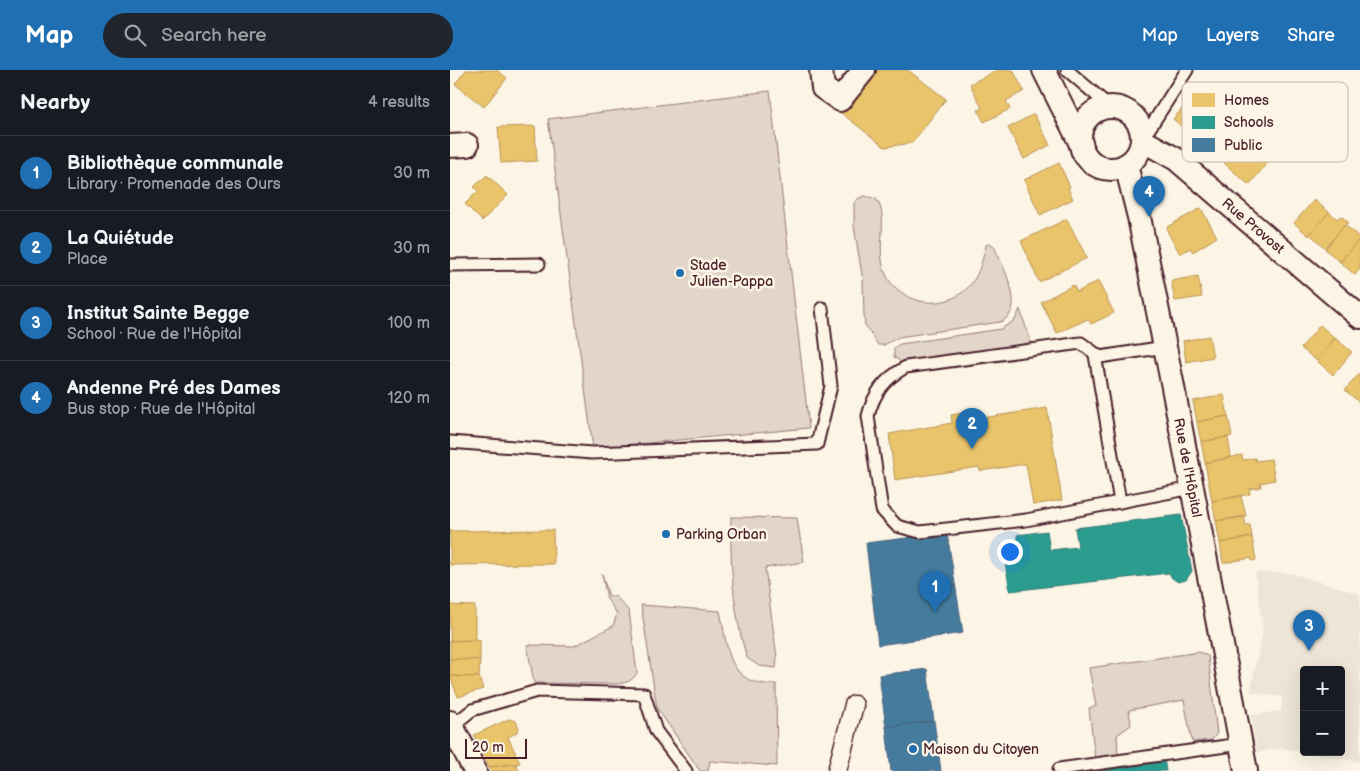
<!DOCTYPE html>
<html lang="en">
<head>
<meta charset="utf-8">
<style>
  :root { --surface:#171b24; --page:#20242c; --text:#f1f3f6; --muted:#9ea1a6; --line:#363941; --accent:#1f6fb2 }
  body { margin:0; font-family:"Balsamiq Sans",sans-serif; background:var(--page); color:var(--text) }
  .controls { position:absolute; right:15px; bottom:15px; display:grid; overflow:hidden; border-radius:5px; box-shadow:0 5px 20px #0002 }
  .controls button { width:45px; height:45px; display:grid; place-items:center; padding:0; border:0; border-bottom:1px solid var(--line); background:var(--surface); color:var(--text); font:25px sans-serif }
  .scale { position:absolute; left:15px; bottom:12px; width:62px; box-sizing:border-box; padding-left:5px; border:2px solid #4a1f2b; border-top:0; font-size:14px; line-height:18px; white-space:nowrap; color:#4a1f2b; -webkit-text-stroke:4px #fcf5e5; paint-order:stroke }
  .you { position:absolute; left:559px; top:481px; width:18px; height:18px; margin:-12px; border:4px solid #fff; border-radius:50%; background:#1a73e8; box-shadow:0 0 0 8px #1a73e833 }
  .badge { display:grid; place-items:center; width:32px; height:32px; border-radius:50%; background:var(--accent); color:#fff; font-size:16px; font-weight:700 }
  .pin { position:absolute; translate:-50% -41px; filter:drop-shadow(0 1px 2px #0008) }
  .pin::after { content:''; position:absolute; top:26px; width:18px; height:15px; background:inherit; clip-path:polygon(0 0,100% 0,50% 100%) }
  .list { margin:0; padding:0; list-style:none }
  h2 { display:flex; justify-content:space-between; align-items:center; height:65px; margin:0; padding:0 20px; font-size:21px }
  h2 small { font-size:16px; font-weight:400; color:var(--muted) }
  .list li { display:grid; grid-template-columns:32px 1fr auto; gap:15px; align-items:center; box-sizing:border-box; height:75px; padding:0 20px; border-top:1px solid var(--line) }
  .list b { display:block; font-size:19px; white-space:nowrap }
  .list p { margin:0; font-size:16px; white-space:nowrap; color:var(--muted) }
  .list em { font-size:16px; font-style:normal; color:var(--muted) }
  .icon { flex:none; width:28px; height:28px; fill:none; stroke:currentColor; stroke-width:2; stroke-linecap:round; stroke-linejoin:round }
  .map { position:relative; flex:none; width:910px; height:701px; overflow:hidden }
  header { display:flex; align-items:center; gap:30px; box-sizing:border-box; height:70px; padding:0 25px; background:var(--accent); color:#fff }
  header strong { font-size:24px }
  nav { display:flex; gap:28px; margin-inline-start:auto; font-size:18px }
  .search { width:350px; height:45px; background:var(--page); display:flex; align-items:center; gap:12px; box-sizing:border-box; padding:0 18px; border-radius:28px; color:var(--muted); font-size:19px }
  main { display:flex }
  aside { flex:1; background:var(--surface) }
  .map>svg:first-child { display:block }
  .built { fill:#eee5d7 }
  .green { fill:#e2d5ca; stroke:#967a7a }
  .homes { fill:#e9c46a; stroke:#b99257 }
  .schools { fill:#2a9d8f; stroke:#347771 }
  .public { fill:#457b9d; stroke:#465f7b }
  .lines { fill:none; stroke-linecap:round; stroke-linejoin:round }
  .service-casing { stroke:#4a1f2b; stroke-width:15 }
  .pedestrian-casing { stroke:#4a1f2b; stroke-width:21 }
  .minor-casing { stroke:#4a1f2b; stroke-width:26 }
  .service { stroke:#fcf5e5; stroke-width:11 }
  .pedestrian { stroke:#fcf5e5; stroke-width:18 }
  .minor { stroke:#fcf5e5; stroke-width:22 }
  .poi-dot { fill:#1f6fb2; stroke:#fcf5e5; stroke-width:2 }
  .labels { text-anchor:middle; stroke-width:5; stroke-linejoin:round; paint-order:stroke }
  .street-label { font-size:14px; fill:#4a1f2b; stroke:#fcf5e5 }
  .poi-label { font-size:14px; fill:#4a1f2b; stroke:#fcf5e5; text-anchor:start }
  .key { fill:#fcf5e5; stroke:#c7b5ad; stroke-width:1 }
  .key-label { font-size:14px; fill:#4a1f2b }
</style>
</head>
<body>
<header>
<strong>Map</strong>
<div class="search"><svg class="icon" aria-label="search" viewBox="0 0 24 24"><circle cx="10" cy="10" r="6"/><path d="M15 15l6 6"/></svg>Search here</div>
<nav><a>Map</a><a>Layers</a><a>Share</a></nav>
</header>
<main>
<aside>
<h2>Nearby<small>4 results</small></h2>
<ul class="list">
<li><span class="badge">1</span><div><b>Bibliothèque communale</b><p>Library · Promenade des Ours</p></div><em>30 m</em></li>
<li><span class="badge">2</span><div><b>La Quiétude</b><p>Place</p></div><em>30 m</em></li>
<li><span class="badge">3</span><div><b>Institut Sainte Begge</b><p>School · Rue de l'Hôpital</p></div><em>100 m</em></li>
<li><span class="badge">4</span><div><b>Andenne Pré des Dames</b><p>Bus stop · Rue de l'Hôpital</p></div><em>120 m</em></li>
</ul>
</aside>
<div class="map">
<svg width="910" height="701" viewBox="0 0 910 701">
  <rect width="100%" height="100%" fill="#fcf5e5"/>
  <filter id="ink" filterUnits="userSpaceOnUse"><feTurbulence type="fractalNoise" baseFrequency=".02" numOctaves="2"/><feDisplacementMap in="SourceGraphic" scale="10" xChannelSelector="R" yChannelSelector="G"/><feConvolveMatrix kernelMatrix="1 2 1 2 8 2 1 2 1" color-interpolation-filters="sRGB"/></filter>
  <g filter="url(#ink)">
    <path class="built" d="M805,502L841,503L910,524V692L854,682H891V600H854V682L831,678L807,683L801,645L831,641L832,627L800,622L813,561Z"/>
    <g class="green">
      <path d="M320,21L359,358L143,378L98,49Z"/>
      <path d="M415,126L426,129C442,148 420,185 441,213C449,222 459,228 470,231C483,234 499,232 510,224C528,212 531,195 536,175L540,173L544,176C552,196 579,241 550,252L449,267L434,275H428L415,255L414,245L413,211L404,156V133L409,128Z"/>
      <path d="M570,239L581,273L452,293L444,287V278L450,274L551,259L565,250Z"/>
      <path d="M281,447L347,448L354,492L315,498L327,588L326,598L309,596L297,588C283,543 280,495 281,447Z"/>
      <path d="M152,504L159,526H165L179,541L187,603C182,612 175,613 166,614L84,613L77,575L124,576L163,556L167,544L157,529Z"/>
      <path d="M191,535L270,541C278,578 277,617 326,614L327,696L260,691L258,701H250L207,638Z"/>
      <path d="M749,582L758,586L767,663L762,670L742,672L734,630L679,640L681,655L667,665L668,687L645,690L639,638L646,636L639,598Z"/>
    </g>
    <g class="homes">
      <path d="M16,0H47L57,8L34,37L5,14Z"/>
      <path d="M424,0H458L496,29L462,73L435,77L391,43Z"/>
      <path d="M548,0H563L574,21L556,31L560,39L534,52L528,40L532,38L520,14Z"/>
      <path d="M744,25L753,31L756,29L763,35L739,63L723,49Z"/>
      <path d="M584,44L600,75L574,89L558,58Z"/>
      <path d="M85,56L87,91L51,93L48,57Z"/>
      <path d="M798,68L803,72L805,70L814,78L811,83L819,91L799,115L774,93L793,70Z"/>
      <path d="M609,93L620,117L618,118L623,129L590,145L574,110Z"/>
      <path d="M37,105L58,125L32,151L15,134L28,121L24,117Z"/>
      <path d="M864,130L879,142L859,166L844,153Z"/>
      <path d="M751,138L767,167L743,182L740,178L730,184L718,163L717,157Z"/>
      <path d="M879,142L887,149L891,146L898,152L875,178L860,164Z"/>
      <path d="M617,149L637,188L589,212L571,171Z"/>
      <path d="M895,155L910,168L890,192L875,179Z"/>
      <path d="M910,168V199L905,205L890,192Z"/>
      <path d="M748,206L752,227L725,231L721,211Z"/>
      <path d="M648,211L664,243L641,254L638,249L607,263L591,232L623,215L627,222Z"/>
      <path d="M870,255L885,268L867,291L851,278Z"/>
      <path d="M759,266L763,287L736,292L733,271Z"/>
      <path d="M885,268L902,282L883,305L867,291Z"/>
      <path d="M910,303V333L895,320Z"/>
      <path d="M774,325L778,346L747,352L743,331Z"/>
      <path d="M597,338L612,430L583,435L576,394L530,401L529,397L445,410L439,364L502,353L501,345L530,340L532,348Z"/>
      <path d="M778,346L782,366L751,372L747,352Z"/>
      <path d="M778,367L781,387L755,393L751,372Z"/>
      <path d="M792,385L793,390L805,388L806,391L821,389L825,410L810,413L811,417L799,419L800,424L762,431L755,393Z"/>
      <path d="M791,426L796,446L766,451L762,431Z"/>
      <path d="M794,447L796,455H800L802,467L770,473L766,451Z"/>
      <path d="M103,460L104,494L0,495V461Z"/>
      <path d="M802,467L806,490L802,491L801,488L773,493L770,473Z"/>
      <path d="M0,535L25,536V570L0,571Z"/>
      <path d="M30,570V590L0,589V571Z"/>
      <path d="M0,589L30,590L29,607L0,606Z"/>
      <path d="M0,606L29,607L33,619L8,627Z"/>
      <path d="M59,649L66,651L69,658L66,663L58,667L70,693L39,697L24,665Z"/>
      <path d="M66,694L69,701H41L39,697Z"/>
    </g>
    <g class="schools">
      <path d="M731,445L742,501L736,510L728,512L722,508L719,503L560,521L552,475L568,476L567,465L597,461L600,480L628,477L625,458Z"/>
      <path d="M714,688L716,701H637Z"/>
    </g>
    <g class="public">
      <path d="M497,463L513,563L428,575L416,473Z"/>
      <path d="M477,599L484,651L436,657L429,605Z"/>
      <path d="M484,651L491,701H441L436,657Z"/>
    </g>
    <g class="lines">
      <defs>
        <g id="service">
          <path d="M617,0L659,36"/>
          <path d="M692,70L737,0"/>
          <path d="M0,195L89,194"/>
          <path d="M715,277L650,287L631,273L456,297C434,309 424,323 418,346L432,440L447,456L470,462L576,450L742,418"/>
          <path d="M645,285L670,432"/>
          <path d="M0,372L142,383L367,374L381,316L372,238"/>
          <path d="M2,656L22,640L87,621L194,624L206,661L236,701"/>
          <path d="M609,699L791,674"/>
        </g>
        <path id="pedestrian" d="M387,701L404,635"/>
        <g id="minor">
          <path d="M371,0L373,18L390,30L414,0"/>
          <path d="M594,0L632,76"/>
          <circle cx="661" cy="68" r="31"/>
          <path id="s1" d="M692,70L726,89L910,247"/>
          <path d="M0,76L17,75"/>
          <path id="s2" d="M676,95L689,147L722,312L796,701"/>
          <path d="M0,652L25,701"/>
        </g>
      </defs>
      <use href="#service" class="service-casing"/>
      <use href="#pedestrian" class="pedestrian-casing"/>
      <use href="#minor" class="minor-casing"/>
      <use href="#service" class="service"/>
      <use href="#pedestrian" class="pedestrian"/>
      <use href="#minor" class="minor"/>
    </g>
  </g>
  <g class="poi-dot">
    <circle cx="230" cy="203" r="5"/>
    <circle cx="216" cy="464" r="5"/>
    <circle cx="463" cy="679" r="5"/>
  </g>
  <g class="labels">
    <g class="street-label">
      <text dy="5" stroke="none"><textPath href="#s1" startOffset="141">Rue Provost</textPath></text>
      <text dy="5" stroke="none"><textPath href="#s2" startOffset="309">Rue de l'Hôpital</textPath></text>
    </g>
    <g class="poi-label">
      <text x="240" y="200">Stade<tspan x="240" dy="16">Julien-Pappa</tspan></text>
      <text x="226" y="469">Parking Orban</text>
      <text x="473" y="684">Maison du Citoyen</text>
    </g>
  </g>
  <rect x="732" y="12" width="166" height="80" rx="8" class="key"/>
  <rect x="742" y="23" width="23" height="14" fill="#e9c46a"/>
  <rect x="742" y="46" width="23" height="13" fill="#2a9d8f"/>
  <rect x="742" y="68" width="23" height="14" fill="#457b9d"/>
  <g class="key-label">
    <text x="774" y="35">Homes</text>
    <text x="774" y="57">Schools</text>
    <text x="774" y="80">Public</text>
  </g>
</svg>
<div class="controls">
<button>+</button>
<button>−</button>
</div>
<div class="scale">20 m</div>
<div class="you"></div>
<div class="pin badge" style="left:485px;top:542px">1</div>
<div class="pin badge" style="left:522px;top:379px">2</div>
<div class="pin badge" style="left:859px;top:581px">3</div>
<div class="pin badge" style="left:699px;top:147px">4</div>
</div>
</main>
</body>
</html>
